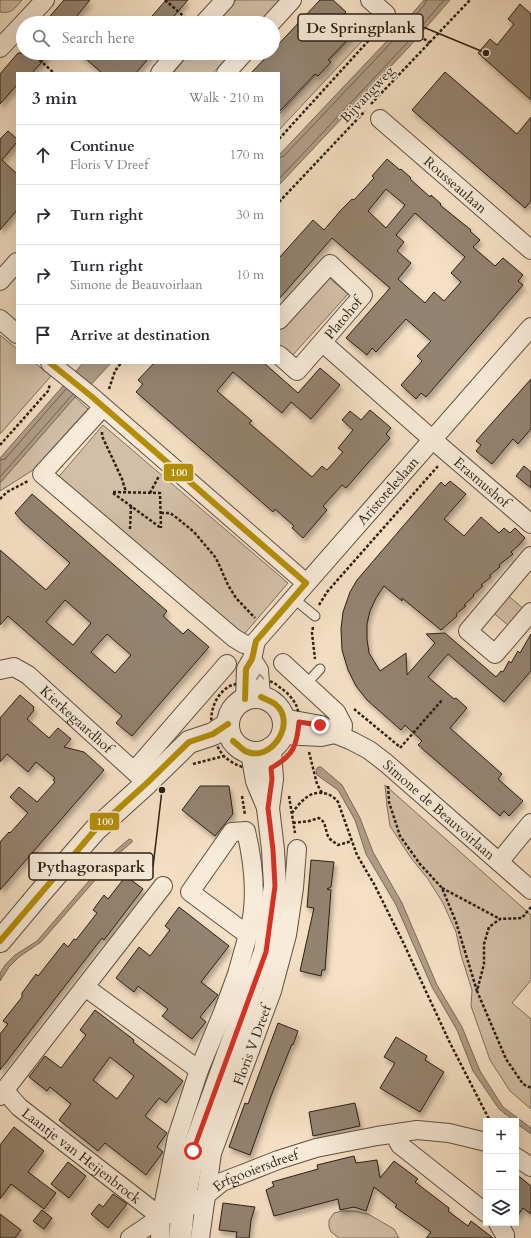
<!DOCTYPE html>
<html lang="en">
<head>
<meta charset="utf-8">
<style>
  :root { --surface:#fff; --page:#f7f7f7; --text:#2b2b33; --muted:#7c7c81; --line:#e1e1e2 }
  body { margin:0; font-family:Cardo,serif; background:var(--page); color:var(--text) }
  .controls { position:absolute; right:12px; bottom:12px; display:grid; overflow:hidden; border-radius:0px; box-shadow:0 4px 16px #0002 }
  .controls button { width:36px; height:36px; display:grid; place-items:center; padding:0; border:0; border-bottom:1px solid var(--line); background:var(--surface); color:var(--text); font:20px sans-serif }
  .stop { position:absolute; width:12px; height:12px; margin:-9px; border:3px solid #d93025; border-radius:50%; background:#fff }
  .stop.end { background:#d93025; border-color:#fff; box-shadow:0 1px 4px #0008 }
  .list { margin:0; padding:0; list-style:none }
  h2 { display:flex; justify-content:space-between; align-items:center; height:52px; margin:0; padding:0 16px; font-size:17px }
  h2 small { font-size:13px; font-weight:400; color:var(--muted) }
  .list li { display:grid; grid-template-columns:26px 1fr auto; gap:12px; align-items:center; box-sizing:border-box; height:60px; padding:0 16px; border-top:1px solid var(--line) }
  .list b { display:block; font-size:15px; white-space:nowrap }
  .list p { margin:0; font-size:13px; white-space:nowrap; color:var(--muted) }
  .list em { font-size:13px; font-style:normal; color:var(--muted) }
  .icon { flex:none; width:22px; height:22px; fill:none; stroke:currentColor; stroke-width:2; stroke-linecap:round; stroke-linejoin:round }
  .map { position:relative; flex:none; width:531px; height:1238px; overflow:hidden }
  .search { position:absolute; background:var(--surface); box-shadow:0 4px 16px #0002; left:16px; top:16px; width:264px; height:44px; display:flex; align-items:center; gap:10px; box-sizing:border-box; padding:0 14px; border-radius:22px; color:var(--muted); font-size:15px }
  .panel { position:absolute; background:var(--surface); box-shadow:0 4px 16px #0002; left:16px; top:72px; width:264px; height:292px; border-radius:0px }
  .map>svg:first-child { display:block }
  .green { fill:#d2bfa7; stroke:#7e6f5d }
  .water { fill:#b09e88; stroke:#7a6b59 }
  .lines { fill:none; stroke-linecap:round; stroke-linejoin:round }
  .shore { stroke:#6d5e4e; stroke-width:1 }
  .building { fill:#948370; stroke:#2a1f13; fill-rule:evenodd; filter:url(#shadow) }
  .service-casing { stroke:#5d4f40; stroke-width:11 }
  .minor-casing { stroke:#5d4f40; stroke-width:20 }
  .tertiary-casing { stroke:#5d4f40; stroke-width:24 }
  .path { stroke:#2a1f13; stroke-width:2.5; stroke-dasharray:3 2; stroke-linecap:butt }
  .service { stroke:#f8ebd9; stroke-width:9 }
  .minor { stroke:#f8ebd9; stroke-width:18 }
  .tertiary { stroke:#f8ebd9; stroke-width:22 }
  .bus-1-casing { stroke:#f8ebd9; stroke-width:9 }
  .bus-1 { stroke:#b48f07; stroke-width:6 }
  .oneway { stroke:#9b8f80 }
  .route { stroke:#d93025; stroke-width:5 }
  .labels { text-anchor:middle; stroke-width:3; stroke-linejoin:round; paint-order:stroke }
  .street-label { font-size:14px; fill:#2a1f13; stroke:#f8ebd9 }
  .leader { fill:none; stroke:#2a1f13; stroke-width:1.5 }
  .callout-dot { fill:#2a1f13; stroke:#f8ebd9; stroke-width:1.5 }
  .callout { fill:#f8ebd9; stroke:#2a1f13; stroke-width:1.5 }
  .callout-label { font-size:15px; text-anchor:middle; font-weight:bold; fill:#2a1f13 }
  .line-badge { stroke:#f8ebd9; stroke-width:1.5 }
  .badge-label { font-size:11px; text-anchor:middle; font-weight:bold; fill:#fff }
</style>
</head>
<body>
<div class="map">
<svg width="531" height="1238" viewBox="0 0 531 1238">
  <defs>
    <filter id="shadow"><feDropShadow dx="2.5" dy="4.5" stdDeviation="2" flood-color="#0004"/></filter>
  </defs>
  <rect width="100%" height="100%" fill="#f5e0c5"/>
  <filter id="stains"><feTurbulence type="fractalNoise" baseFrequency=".005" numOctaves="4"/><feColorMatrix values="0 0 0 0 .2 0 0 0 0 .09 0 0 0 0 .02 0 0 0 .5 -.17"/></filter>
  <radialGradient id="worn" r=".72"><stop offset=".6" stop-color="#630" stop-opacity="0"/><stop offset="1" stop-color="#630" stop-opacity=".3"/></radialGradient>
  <g class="green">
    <path d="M0,0H22C14,9 12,14 0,12Z"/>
    <path d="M236,0H282L261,23H216Z"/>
    <path d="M370,17L378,24L279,130V114Z"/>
    <path d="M190,53H220L226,59L213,73H173Z"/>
    <path d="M328,277L348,294L292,356L279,344V331Z"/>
    <path d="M0,335L17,349V363H35L51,376L0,434Z"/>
    <path d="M75,397L88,409L33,470L0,491V483Z"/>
    <path d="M103,425L288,583L241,638L56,480Z"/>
    <path d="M506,594L524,609L509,626L491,611Z"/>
    <path d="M385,785L531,915V980L512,1003L531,1019V1109L510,1091L490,1060L471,1006L472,990L461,955L456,932L443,903L428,879L411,858L390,826L387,806Z"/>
    <path d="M342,1211H355L368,1214L394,1229L399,1238H339L331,1232L329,1227V1220L334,1213Z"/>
  </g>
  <g class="water">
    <path d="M424,0H450L409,47L279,185V155L403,24Z"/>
    <path d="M83,363H111L88,388L75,397L0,483V458Z"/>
    <path d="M318,767H321L342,785L360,818L373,852L402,903L437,985L462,1027L480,1071L503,1107L531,1128V1134L516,1123V1121H514L499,1109L473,1071L457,1030L432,987L396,905L366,854L355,820L338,790L317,775L316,770Z"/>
    <path d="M129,839L132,840V842L117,855L41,942L19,957L9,967L0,981V973L5,965L15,955L37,941L114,852Z"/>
  </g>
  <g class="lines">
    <g class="shore">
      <path d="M279,158L284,156L406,27L425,4L426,0"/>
      <path d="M279,179L406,44L444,0"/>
      <path d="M0,460L5,459L66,389"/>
      <path d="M0,477L73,394"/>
    </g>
  </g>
  <g class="building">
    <path d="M64,0H90L71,23H44Z"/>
    <path d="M166,0H188L168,23H146Z"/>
    <path d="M320,0H333L346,12L336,22L351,36L328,60L331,62L318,76L315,74L279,112V73H251L270,53H273V50Z"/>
    <path d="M520,4L531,14V100L478,53L490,39L497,45L514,24L508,19Z"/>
    <path d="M18,53H50L32,73H17V85L0,104V74Z"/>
    <path d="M79,53H153L136,73H102Z"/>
    <path d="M445,72L517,134L531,117V201L525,208L412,110Z"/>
    <path d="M8,131L17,139V142L2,160L17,174V210L0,230V139Z"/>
    <path d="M387,159L400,170L401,169L411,178L410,179L430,197L431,195L441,204L440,205L471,230L470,231L480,240L473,247L495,266L503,258L523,275L518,281L523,285L426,397L421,393L416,399L401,385L422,361L417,356L431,341L406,319L376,352L372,348L367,355L346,338L390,288L332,238L279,299V258L313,220L324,230L341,210L352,199L354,200L374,178L372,176ZM386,189L405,205L386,228L368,211ZM415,213L465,257L451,273L461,282L444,301L434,292L425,303L398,279L411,263L397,251L404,242L396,235Z"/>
    <path d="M154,363H264L298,393L320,368L340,385L311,419L291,402L282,413L233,372L217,391L252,421L249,423L312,477L322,466L327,470L343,452L338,448L353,430L342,420L350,411L361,420L370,410L391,428L386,434L390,438L346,488L342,485L323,506L327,510L303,538L292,528L294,526L275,509L273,512L136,392L143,384L138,380Z"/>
    <path d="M531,379V429L518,444L513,439L492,464L476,451L481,445L476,441Z"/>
    <path d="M524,466L531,472V488L516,476Z"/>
    <path d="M450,481L466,494L444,519L464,536L481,517L499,533L504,528L510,533L515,528L525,538L518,546L511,552L513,554L499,565L500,567L490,575L491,577L481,585L483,586L473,595L474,596L464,605L466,606L456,614L457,616L441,630L402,598V601L384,586L376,598L370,611L367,624V639L369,653L380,671L406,653L407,675L435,643L426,634L445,633L496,677L501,671L503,672L509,661L511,663L518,651L520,653L531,634V671L504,702L448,654L428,677L454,699L456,698L467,708L450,728L502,774L498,779L523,801L509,816L504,811L500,816L418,745L422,741L405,725L401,730L367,700L356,686L348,670L342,650L341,629L343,612L350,592L357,580L441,482L445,486Z"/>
    <path d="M32,494L167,611L163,616L183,634L188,629L209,647L132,736L116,723L122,716L8,616L0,625V550L46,590L70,563L22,521L15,513ZM65,600L91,623L73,645L46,622ZM107,634L131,655L115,673L91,652Z"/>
    <path d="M20,695L34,707L33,709L34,710L27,719L49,738L58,728L71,739L64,747L84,752L104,770L0,890V842L9,832L10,833L28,813L10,797L19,787L37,802L55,782L53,780L55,778L36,762L28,772L7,754L0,762V718Z"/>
    <path d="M200,786H229L233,814L215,836L182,810Z"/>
    <path d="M311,860L334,862L331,887L327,889L331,890L325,970H322L321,976L300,971L314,908L307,907Z"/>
    <path d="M126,876L143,889L104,940L102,938L0,1070V1034L8,1024L3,1021L22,997V993L36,974L38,976L64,943L68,947L74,939L76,940L97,913L93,910L104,895L108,899Z"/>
    <path d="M179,907L229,946L201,982L218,995L200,1017L206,1022L192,1039L162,1016L168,1009L138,986L134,992L116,978L139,947L150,956L170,930L165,926Z"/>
    <path d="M95,1010L134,1040L133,1042L183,1081L166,1103L159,1098L145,1116L167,1133L157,1147L163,1152L146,1175L105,1143L98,1151L59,1120L71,1104L50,1087L47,1091L29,1077L45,1056L61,1068L86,1035L80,1030ZM110,1057L134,1076L117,1099L93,1080Z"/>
    <path d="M278,1023L298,1031L293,1045L292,1044L271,1096L250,1155L229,1147L245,1103L248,1104Z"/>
    <path d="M396,1037L427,1056L425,1060L444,1072L420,1112L380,1088L395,1063L384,1057Z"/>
    <path d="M355,1103L360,1126L313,1136L309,1112Z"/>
    <path d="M14,1127L44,1151L28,1172L56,1193L44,1209L11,1184L0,1199V1145Z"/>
    <path d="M354,1156L356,1163L377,1160L380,1178L394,1161L418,1179L415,1182L449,1208L448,1211L468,1226L471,1221L493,1238H426L431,1232L395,1207L397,1205L374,1187L366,1211L354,1207L340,1210L338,1199L274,1216L266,1190L274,1186L272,1182L318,1169L317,1165Z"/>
    <path d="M68,1162L86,1176L69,1198L51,1184Z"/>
    <path d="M516,1174L531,1186V1214L523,1208L516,1218Z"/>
    <path d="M113,1194L127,1204L108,1228L91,1214L99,1204L103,1207Z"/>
    <path d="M223,1203L255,1207L251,1220L249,1238H236L237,1232L219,1230Z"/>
    <path d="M42,1210L52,1218L44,1229L33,1221Z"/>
    <path d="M0,1214L21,1230L15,1238H0Z"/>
  </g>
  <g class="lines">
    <defs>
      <g id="service">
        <path d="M293,598L315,616"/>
        <path d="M306,684L320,669"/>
      </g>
      <g id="minor">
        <path d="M370,0L386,14"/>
        <path d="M204,23L225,0"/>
        <path d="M271,23L292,0"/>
        <path d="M0,48L45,0"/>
        <path d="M160,73L177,53"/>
        <path d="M226,73L244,53"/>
        <path id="s1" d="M380,119L531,250"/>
        <path d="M0,281L17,262"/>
        <path d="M0,319L17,334"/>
        <path d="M279,320L330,264L363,295L297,371L279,355"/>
        <path id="s2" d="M323,343L433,440L531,524"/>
        <path d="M50,363L91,396L306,583"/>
        <path d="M103,407L42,474L234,638L244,644L254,646"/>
        <path d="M531,556L468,631L495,654L531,612"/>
        <path d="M252,659L259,670L261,697"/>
        <path d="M283,663L336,712L343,725L342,736"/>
        <path id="s3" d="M0,670L14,667L28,675L147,783"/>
        <path id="s4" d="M245,699L246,669L252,659L256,641L531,327"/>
        <path id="s5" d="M283,718L321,725L335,734L352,741L369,750L386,763L531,890"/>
        <path d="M282,735L321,737L335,734"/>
        <path d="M134,771L227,664"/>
        <path d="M246,831C254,865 258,902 248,935L190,892L232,832Z"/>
        <path d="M499,862L531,823"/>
        <path d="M85,987L199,1070"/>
        <path id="s6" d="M4,1090L19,1107L161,1217"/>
        <path d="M0,1096L163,886"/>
        <path d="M394,1134L400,1145L486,1213"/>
        <path d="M516,1157L531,1167"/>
        <path d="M498,1223L505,1235V1238"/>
        <path id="s7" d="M130,1238L161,1217L195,1204L222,1182L278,1160L316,1148L377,1136L417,1130L449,1133L486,1142"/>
        <path d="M160,1238L161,1217L177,1137L199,1070L223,1012L237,974L248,935"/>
        <path id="s8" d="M200,1238L212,1153L272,991L287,935L294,888L297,849"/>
      </g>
      <g id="tertiary">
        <circle cx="256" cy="725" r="28"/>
        <path d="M252,753L257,781L268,807"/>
        <path d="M0,941L41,892L95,830L147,783L189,742L213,734L228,724"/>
        <path d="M180,1238L183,1208L193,1151L265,952L275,886L273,850L268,808L272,779L270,749"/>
      </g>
    </defs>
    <use href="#service" class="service-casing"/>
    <use href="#minor" class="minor-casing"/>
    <use href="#tertiary" class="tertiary-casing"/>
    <g class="path">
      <path d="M165,0L188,20"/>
      <path d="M399,22L430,43"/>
      <path d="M32,53L54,73"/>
      <path d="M371,104L470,0"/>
      <path d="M279,139L380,28"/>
      <path d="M279,202L365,111"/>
      <path d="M109,389L115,371L121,363"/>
      <path d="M102,432V436L122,479L126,492"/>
      <path d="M0,445L48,391L50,384"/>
      <path d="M113,492L160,493L161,528"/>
      <path d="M113,493L161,528"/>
      <path d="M150,493L159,476"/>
      <path d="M0,499L7,492L28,481"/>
      <path d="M161,513H170L177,518L194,532L216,558L228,585L236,598L255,618"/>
      <path d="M130,529L131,506"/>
      <path d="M319,605L327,592L438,466"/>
      <path d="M313,627L312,633L315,659"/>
      <path d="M245,682C253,682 265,679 272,682C275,683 279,687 282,689C288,693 293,699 296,705C298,708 298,713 299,717C302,737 291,762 270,768C255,772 243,769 230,761C228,759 225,758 223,755C208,736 205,703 228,687C232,684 240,684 245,682Z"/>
      <path d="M354,709L400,747"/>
      <path d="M400,748L443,699"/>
      <path d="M309,752L317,784L322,793"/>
      <path d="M193,764L224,756"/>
      <path d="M388,786L389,802L400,836L420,864L442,888L456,922L477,991"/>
      <path d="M242,796L245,815"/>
      <path d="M289,796L295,833"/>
      <path d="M292,813C296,808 301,801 307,797C316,790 331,792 338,802L357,855L374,884L403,942L450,1043L490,1121"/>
      <path d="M293,823L309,821L319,818C326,822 325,829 328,836C330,840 334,842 338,845L352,841"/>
      <path d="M442,888L500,919"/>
      <path d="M531,907L522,918L500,919L489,927L484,944V964L477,991L506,1059L523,1084L531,1088"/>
    </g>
    <use href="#service" class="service"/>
    <use href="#minor" class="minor"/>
    <use href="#tertiary" class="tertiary"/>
    <defs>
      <g id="bus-1">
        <path d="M50,363L91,396L306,583"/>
        <path d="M245,699L246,669L252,659L256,641L306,583"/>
        <path d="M233,741C237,744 241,748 245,751C271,764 298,722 275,704C271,701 265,699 261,697"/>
        <path d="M0,941L95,830L147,783L189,742L213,734L228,724"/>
      </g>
    </defs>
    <use href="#bus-1" class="bus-1-casing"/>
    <use href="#bus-1" class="bus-1"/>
  </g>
  <defs><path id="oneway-chevron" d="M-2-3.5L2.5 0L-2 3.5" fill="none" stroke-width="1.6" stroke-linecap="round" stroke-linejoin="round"/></defs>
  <use class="oneway" href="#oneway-chevron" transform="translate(260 677) rotate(-94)"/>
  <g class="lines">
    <path class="route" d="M193,1151L266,952L275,886L273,850L268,808L272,779L271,768C293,756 297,746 299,722L320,725"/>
  </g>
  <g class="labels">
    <g class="street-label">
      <text transform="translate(367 94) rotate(-47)" y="5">Bijvangweg</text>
      <text dy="5" stroke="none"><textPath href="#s1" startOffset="100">Rousseaulaan</textPath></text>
      <text transform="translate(343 318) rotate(-50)" y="5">Platohof</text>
      <text dy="5" stroke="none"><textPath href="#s2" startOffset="211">Erasmushof</textPath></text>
      <text dy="5" stroke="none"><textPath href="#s4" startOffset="260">Aristoteleslaan</textPath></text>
      <text dy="5" stroke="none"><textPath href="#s3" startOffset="96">Kierkegaardhof</textPath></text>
      <text dy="5" stroke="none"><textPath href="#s5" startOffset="185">Simone de Beauvoirlaan</textPath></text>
      <text dy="5" stroke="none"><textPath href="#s8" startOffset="201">Floris V Dreef</textPath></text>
      <text dy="5" stroke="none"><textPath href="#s6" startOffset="102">Laantje van Heijenbrock</textPath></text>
      <text dy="5" stroke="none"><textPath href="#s7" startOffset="144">Erfgooiersdreef</textPath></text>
    </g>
  </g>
  <path class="leader" d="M486 53L423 27M162 790L153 867"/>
  <g class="callout-dot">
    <circle cx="486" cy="53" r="4"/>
    <circle cx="162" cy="790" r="4"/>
  </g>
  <g class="callout">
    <rect x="298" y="14" width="125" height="27" rx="4"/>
    <rect x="29" y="853" width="124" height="27" rx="4"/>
  </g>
  <g class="callout-label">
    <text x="361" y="33">De Springplank</text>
    <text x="91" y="872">Pythagoraspark</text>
  </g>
  <g class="line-badge">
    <rect x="163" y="463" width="31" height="19" rx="4" fill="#b48f07"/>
    <rect x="89" y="812" width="31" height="19" rx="4" fill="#b48f07"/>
  </g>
  <g class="badge-label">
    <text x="179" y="476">100</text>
    <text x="105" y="825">100</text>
  </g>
  <rect width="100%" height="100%" filter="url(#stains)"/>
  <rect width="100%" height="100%" fill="url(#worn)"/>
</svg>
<div class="controls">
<button>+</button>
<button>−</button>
<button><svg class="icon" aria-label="layers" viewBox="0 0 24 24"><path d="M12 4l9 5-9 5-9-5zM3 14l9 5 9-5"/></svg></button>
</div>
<div class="stop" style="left:193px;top:1151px"></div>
<div class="stop end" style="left:320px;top:725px"></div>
<div class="search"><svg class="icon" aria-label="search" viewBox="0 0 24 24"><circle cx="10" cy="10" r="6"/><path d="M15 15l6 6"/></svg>Search here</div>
<section class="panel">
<h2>3 min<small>Walk · 210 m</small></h2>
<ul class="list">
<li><svg class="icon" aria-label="ahead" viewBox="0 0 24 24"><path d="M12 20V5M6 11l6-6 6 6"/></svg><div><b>Continue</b><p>Floris V Dreef</p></div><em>170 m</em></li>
<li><svg class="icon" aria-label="right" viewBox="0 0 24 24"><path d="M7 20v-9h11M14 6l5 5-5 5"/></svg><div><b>Turn right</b></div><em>30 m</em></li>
<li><svg class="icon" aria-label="right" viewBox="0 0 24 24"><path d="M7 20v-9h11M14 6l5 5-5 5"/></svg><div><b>Turn right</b><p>Simone de Beauvoirlaan</p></div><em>10 m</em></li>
<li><svg class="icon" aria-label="arrive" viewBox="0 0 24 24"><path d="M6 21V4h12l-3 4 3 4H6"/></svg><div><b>Arrive at destination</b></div></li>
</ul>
</section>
</div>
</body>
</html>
